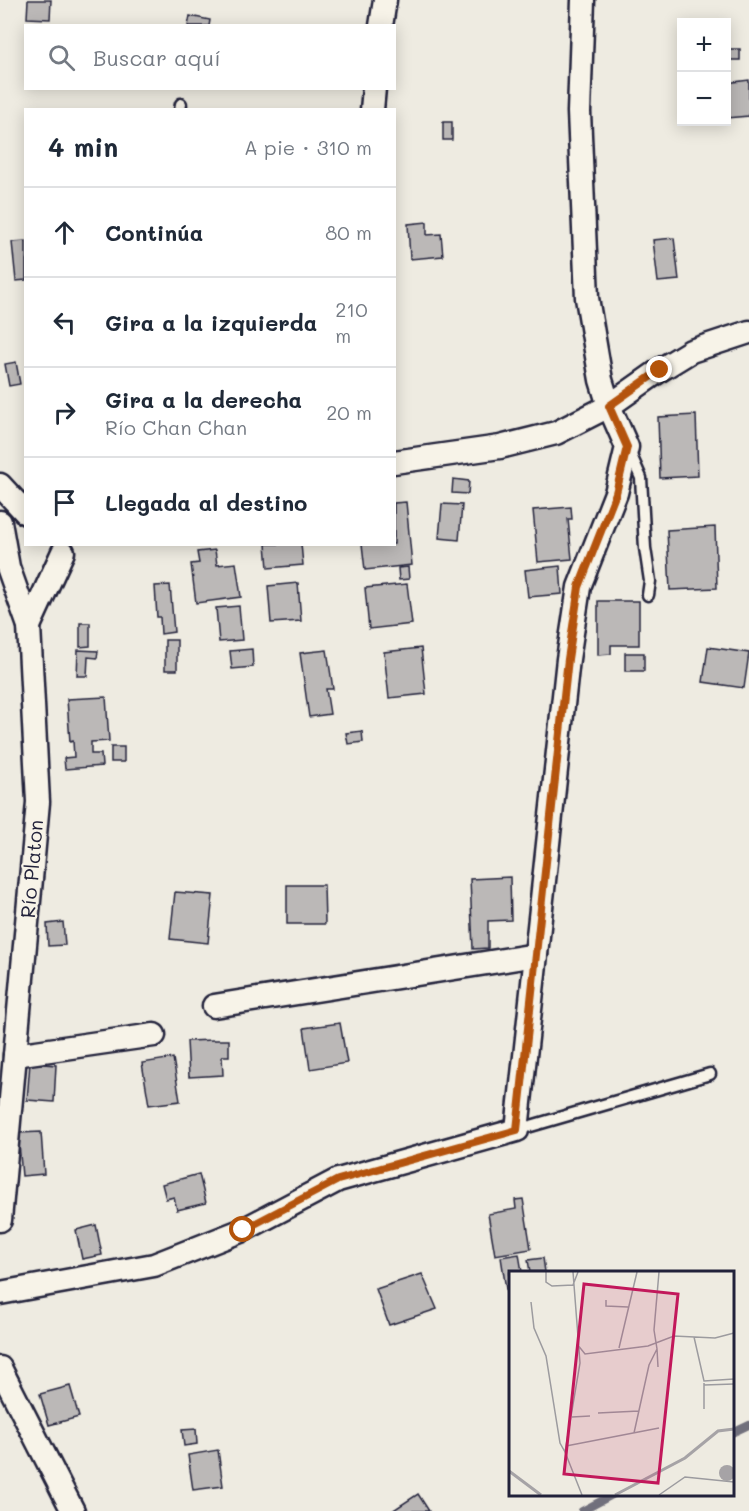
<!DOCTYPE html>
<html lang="es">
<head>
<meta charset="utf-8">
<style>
  :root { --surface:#fff; --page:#f2f2f3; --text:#1f2937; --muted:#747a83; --line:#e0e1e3 }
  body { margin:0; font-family:Mali,sans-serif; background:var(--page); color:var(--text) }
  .controls { position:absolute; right:18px; top:18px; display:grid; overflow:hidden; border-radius:0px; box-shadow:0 3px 15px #0003 }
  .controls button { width:54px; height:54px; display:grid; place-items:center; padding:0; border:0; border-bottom:2px solid var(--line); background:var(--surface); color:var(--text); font:30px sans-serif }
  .stop { position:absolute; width:18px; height:18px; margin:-14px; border:4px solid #b45309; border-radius:50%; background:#fff }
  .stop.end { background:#b45309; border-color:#fff; box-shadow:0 2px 6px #0008 }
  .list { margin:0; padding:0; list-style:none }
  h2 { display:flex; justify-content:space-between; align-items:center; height:78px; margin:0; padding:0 24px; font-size:26px }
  h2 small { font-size:20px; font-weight:400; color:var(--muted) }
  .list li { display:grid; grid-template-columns:39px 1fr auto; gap:18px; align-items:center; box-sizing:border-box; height:90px; padding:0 24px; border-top:2px solid var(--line) }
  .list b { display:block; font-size:22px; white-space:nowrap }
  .list p { margin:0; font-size:20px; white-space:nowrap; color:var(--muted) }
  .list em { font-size:20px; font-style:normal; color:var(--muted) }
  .icon { flex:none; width:33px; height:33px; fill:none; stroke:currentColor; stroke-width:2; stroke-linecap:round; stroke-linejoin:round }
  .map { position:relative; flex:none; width:749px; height:1511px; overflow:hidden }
  .search { position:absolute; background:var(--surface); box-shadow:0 3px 15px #0003; left:24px; top:24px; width:372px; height:66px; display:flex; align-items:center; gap:15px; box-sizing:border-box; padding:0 21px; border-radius:0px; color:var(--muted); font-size:22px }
  .panel { position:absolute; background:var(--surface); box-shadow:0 3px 15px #0003; left:24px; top:108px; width:372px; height:438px; border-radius:0px }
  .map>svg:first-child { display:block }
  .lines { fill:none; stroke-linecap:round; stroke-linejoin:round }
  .stream { stroke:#716f7b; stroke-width:8 }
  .building { fill:#bbb8b7; stroke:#22223b; stroke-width:1.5 }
  .service-casing { stroke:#22223b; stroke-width:15 }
  .minor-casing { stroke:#22223b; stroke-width:27 }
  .service { stroke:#f7f3e8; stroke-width:10 }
  .minor { stroke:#f7f3e8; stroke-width:22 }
  .route { stroke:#b45309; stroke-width:8 }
  .labels { text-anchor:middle; stroke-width:4.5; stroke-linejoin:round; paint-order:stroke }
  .street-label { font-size:20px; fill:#22223b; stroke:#f7f3e8 }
  .inset-river { fill:none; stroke:#a6a3a6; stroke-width:3 }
  .inset-road { fill:none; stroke:#9c9b9f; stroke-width:1.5 }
  .view { fill:#c2185b; fill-opacity:0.15; stroke:#c2185b; stroke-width:3 }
  .inset-edge { fill:none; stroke:#22223b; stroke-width:3 }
</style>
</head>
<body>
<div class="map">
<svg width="749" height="1511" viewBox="0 0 749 1511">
  <rect width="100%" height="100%" fill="#eeebe1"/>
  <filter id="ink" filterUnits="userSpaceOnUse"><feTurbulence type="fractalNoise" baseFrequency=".0167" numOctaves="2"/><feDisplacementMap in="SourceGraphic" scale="12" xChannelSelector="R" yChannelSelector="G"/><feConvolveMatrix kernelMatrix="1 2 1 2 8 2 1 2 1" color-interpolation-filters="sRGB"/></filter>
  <g filter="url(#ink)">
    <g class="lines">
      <g class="stream">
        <path d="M732,1433L749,1425"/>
        <path d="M582,1511L614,1494"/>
      </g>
    </g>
    <g class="building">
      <path d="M28,0H51L50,19L27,18Z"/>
      <path d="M190,16L210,20L209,26H188Z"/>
      <rect x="729" y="49" width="11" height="11"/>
      <path d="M749,80V116L726,118V83Z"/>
      <rect x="443" y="122" width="9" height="18"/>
      <path d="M427,222V235L441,234L443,256L410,259L408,224Z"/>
      <path d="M674,238L679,280L658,282L653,240Z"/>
      <path d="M26,241V280L16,281L12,242Z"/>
      <path d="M16,362L20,384L9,386L5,364Z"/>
      <path d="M696,415L698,476L660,478L658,417Z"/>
      <path d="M453,479L469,481L468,494L452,493Z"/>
      <path d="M406,502L412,565L365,570L362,544H394V503Z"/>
      <path d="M442,504L462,505L459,540L439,538Z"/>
      <path d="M571,507L572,519H568L572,559L538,562L533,510Z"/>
      <path d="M715,527L717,588L670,590L667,530Z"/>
      <path d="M266,544H301L303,565L268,568Z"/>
      <path d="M215,550L217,565L236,563L241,597L196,603L191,564L199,563L197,552Z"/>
      <path d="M560,566L562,594L528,597L525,570Z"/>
      <path d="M408,567L409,579L399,580L398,568Z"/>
      <path d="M298,583L301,621L271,623L268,586Z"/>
      <path d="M407,584L412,624L369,629L365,588Z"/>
      <path d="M170,585L174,632L161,634L160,617H157L155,586Z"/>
      <path d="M598,601H639V645H611V654L598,655Z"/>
      <path d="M239,606L242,640L219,642L216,608Z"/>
      <path d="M80,623H90V646L80,647Z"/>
      <rect x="165" y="640" width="12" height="30"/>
      <path d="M708,647L749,653L744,688L703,682Z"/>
      <path d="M421,648L426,694L389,698L384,652Z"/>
      <path d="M252,649L253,667L232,669L230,651Z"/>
      <path d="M78,650L98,651L97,658L88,657L87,676H77Z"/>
      <path d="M327,650L333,689H326L330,714L309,717L300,653Z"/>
      <rect x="625" y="653" width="19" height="18"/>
      <path d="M106,697L109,741L91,742V754H101L102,766L65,769L64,758L74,757L73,741L70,742L67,699Z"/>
      <path d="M362,731L363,742L348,744L346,733Z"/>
      <rect x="111" y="747" width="13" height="15"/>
      <path d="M510,877L511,920L488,921V948L473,949L470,879Z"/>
      <path d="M287,885H324L325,924H287Z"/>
      <path d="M175,892L213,895L208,943L170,939Z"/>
      <path d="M63,922L65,945L48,946L47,924Z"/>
      <path d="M340,1023L347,1063L310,1069L304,1028Z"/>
      <path d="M214,1040H229V1056H222L223,1075L189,1077L187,1041Z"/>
      <path d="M173,1058L180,1101L149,1105L142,1063Z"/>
      <path d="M30,1063L56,1065L54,1102L27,1100Z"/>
      <path d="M41,1132L44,1174L22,1176L18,1133Z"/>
      <path d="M199,1174L206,1203L177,1210L174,1197L166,1199L162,1184Z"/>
      <path d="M523,1199L531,1249L495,1255L488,1214L516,1209L515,1200Z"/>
      <path d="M96,1225L102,1255L82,1259L76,1230Z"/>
      <path d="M519,1254L522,1272H510V1301L508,1302L501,1257Z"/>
      <path d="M543,1258L545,1272H530L528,1260Z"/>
      <path d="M422,1274L437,1309L389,1325L376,1289Z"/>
      <path d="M70,1386L79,1417L49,1425L40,1394Z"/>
      <path d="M196,1429L197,1444L184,1446L182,1430Z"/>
      <path d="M218,1450L223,1486L193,1490L188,1455Z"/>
      <path d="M418,1494L429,1511H392Z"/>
    </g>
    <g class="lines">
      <defs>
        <g id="service">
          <path d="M180,110L181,104"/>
          <path d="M630,453L641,478L645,548L650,581L648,595"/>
          <path d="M517,1130L710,1074"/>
        </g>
        <g id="minor">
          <path d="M381,26L385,0"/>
          <path d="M372,110L374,88"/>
          <path d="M394,462L500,447L556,433L609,406L660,370L691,351L749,332"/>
          <path d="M0,485L26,513"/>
          <path d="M0,522L8,567L29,626L38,802L0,1220"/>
          <path d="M29,626L63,552"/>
          <path d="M214,1006L536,955"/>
          <path d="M15,1055L154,1035"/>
          <path d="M0,1293L154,1265L243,1230L338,1180L517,1130L568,659L579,587L616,493L627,447L609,406L601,380L587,298L579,112L583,0"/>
          <path d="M0,1368L73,1511"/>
        </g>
      </defs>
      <use href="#service" class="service-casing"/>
      <use href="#minor" class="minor-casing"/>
      <use href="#service" class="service"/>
      <use href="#minor" class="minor"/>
    </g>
  </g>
  <g class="lines" filter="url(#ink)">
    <path class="route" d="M243,1230L338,1180L517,1130L568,659L579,587L616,493L627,447L609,406L660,370"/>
  </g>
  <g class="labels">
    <g class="street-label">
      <text transform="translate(32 869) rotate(-85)" y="7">Río Platon</text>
    </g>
  </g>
  <g transform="translate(509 1271)">
    <rect width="225" height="225" fill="#eeebe1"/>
    <path d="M210 202a8 8 0 1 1 16 0a8 8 0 1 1-16 0Z" fill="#a6a3a6"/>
    <path class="inset-river" d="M0,200L32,224M106,224L176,187L209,160L225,158"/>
    <path class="inset-road" d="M37,1V11L43,15L64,14L69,1M64,1L71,92L56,181L73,224M97,29V35L119,36M22,31L25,57L37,85L51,172L56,181M185,66L195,110L225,108M68,73L76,83L139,75L165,65L206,67L225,62M110,77L128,1M148,78L149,96M195,112V138M195,114L225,113M89,142L130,140M63,146L81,145M125,162L140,94L148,78L145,59L150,1M57,175L150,157M150,224L176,206L225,211"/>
    <path class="view" d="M75,13L169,23L149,212L55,203Z"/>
    <rect width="225" height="225" class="inset-edge"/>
  </g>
</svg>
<div class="controls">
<button>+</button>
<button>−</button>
</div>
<div class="stop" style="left:243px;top:1230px"></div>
<div class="stop end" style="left:660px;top:370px"></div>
<div class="search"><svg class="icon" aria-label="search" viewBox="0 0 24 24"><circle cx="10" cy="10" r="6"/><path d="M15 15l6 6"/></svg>Buscar aquí</div>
<section class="panel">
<h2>4 min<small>A pie · 310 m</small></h2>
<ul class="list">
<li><svg class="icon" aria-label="ahead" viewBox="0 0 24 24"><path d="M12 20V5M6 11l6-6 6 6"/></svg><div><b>Continúa</b></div><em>80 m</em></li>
<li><svg class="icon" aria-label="left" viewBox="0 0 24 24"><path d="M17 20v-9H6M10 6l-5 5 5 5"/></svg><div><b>Gira a la izquierda</b></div><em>210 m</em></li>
<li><svg class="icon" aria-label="right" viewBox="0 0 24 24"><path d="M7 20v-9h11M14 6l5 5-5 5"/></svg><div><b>Gira a la derecha</b><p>Río Chan Chan</p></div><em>20 m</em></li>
<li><svg class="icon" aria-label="arrive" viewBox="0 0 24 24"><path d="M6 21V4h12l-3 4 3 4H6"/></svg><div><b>Llegada al destino</b></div></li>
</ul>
</section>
</div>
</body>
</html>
